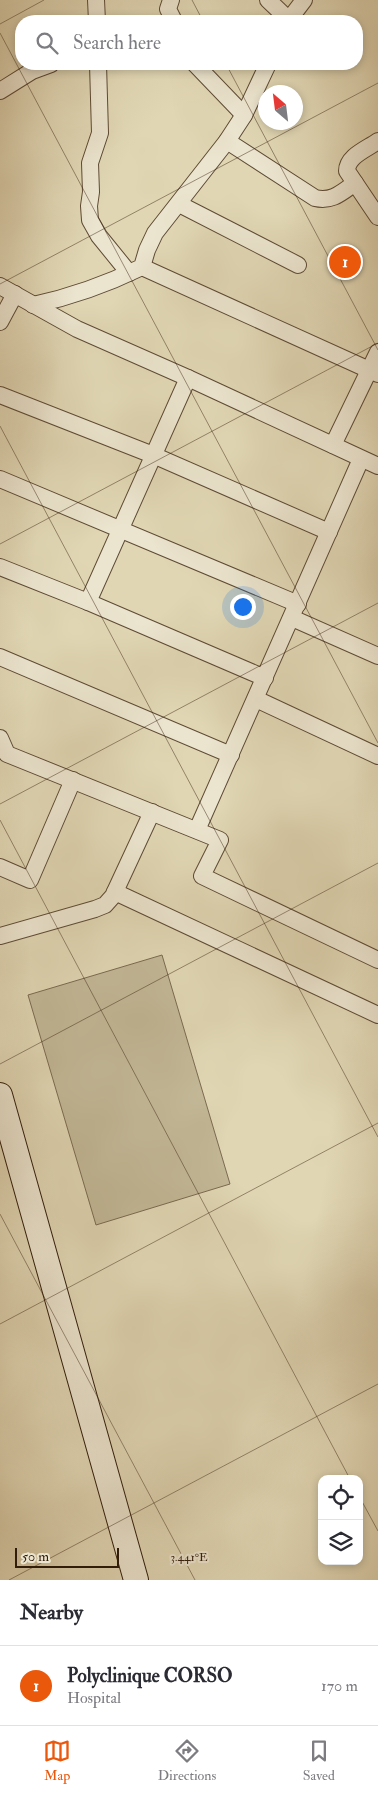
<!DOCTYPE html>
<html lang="en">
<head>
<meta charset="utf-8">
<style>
  :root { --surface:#fff; --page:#f7f7f7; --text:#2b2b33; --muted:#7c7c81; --line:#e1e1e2; --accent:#ea580c }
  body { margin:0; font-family:"IM FELL Double Pica",serif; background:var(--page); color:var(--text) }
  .controls { position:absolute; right:15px; bottom:15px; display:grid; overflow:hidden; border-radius:10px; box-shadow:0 2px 8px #0003 }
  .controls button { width:45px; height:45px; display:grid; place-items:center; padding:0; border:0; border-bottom:1px solid var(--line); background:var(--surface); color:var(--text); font:25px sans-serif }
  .compass { position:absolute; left:258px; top:85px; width:45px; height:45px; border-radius:50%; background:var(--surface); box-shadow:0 2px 8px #0003; rotate:332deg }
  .scale { position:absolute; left:15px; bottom:12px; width:104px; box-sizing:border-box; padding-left:5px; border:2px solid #321d0b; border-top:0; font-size:14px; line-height:18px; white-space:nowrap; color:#321d0b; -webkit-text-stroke:4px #ebe4ce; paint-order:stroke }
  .you { position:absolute; left:242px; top:606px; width:18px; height:18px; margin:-12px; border:4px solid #fff; border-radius:50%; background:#1a73e8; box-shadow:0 0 0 8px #1a73e833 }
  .badge { display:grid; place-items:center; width:32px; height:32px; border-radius:50%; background:var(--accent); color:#fff; font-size:16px; font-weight:700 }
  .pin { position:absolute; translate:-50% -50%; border:2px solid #fff; box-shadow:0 1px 5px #0006 }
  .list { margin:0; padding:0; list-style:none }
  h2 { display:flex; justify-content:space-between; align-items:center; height:65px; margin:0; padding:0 20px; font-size:21px }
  h2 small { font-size:16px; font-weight:400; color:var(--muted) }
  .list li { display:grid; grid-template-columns:32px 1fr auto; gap:15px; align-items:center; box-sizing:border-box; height:80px; padding:0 20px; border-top:1px solid var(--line) }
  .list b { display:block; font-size:19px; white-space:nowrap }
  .list p { margin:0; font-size:16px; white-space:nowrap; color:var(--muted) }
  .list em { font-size:16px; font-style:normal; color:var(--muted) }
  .icon { flex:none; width:28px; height:28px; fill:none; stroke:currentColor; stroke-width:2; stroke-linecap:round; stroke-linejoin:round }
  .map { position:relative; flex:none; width:378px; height:1580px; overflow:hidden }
  .search { position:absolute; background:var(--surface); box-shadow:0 2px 8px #0003; left:15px; right:15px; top:15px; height:55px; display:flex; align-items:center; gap:12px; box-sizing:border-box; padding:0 18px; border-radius:20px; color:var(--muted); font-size:19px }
  .sheet { height:145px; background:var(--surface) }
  nav { display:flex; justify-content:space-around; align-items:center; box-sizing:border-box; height:70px; border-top:1px solid var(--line); background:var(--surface); font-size:14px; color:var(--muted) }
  nav a { display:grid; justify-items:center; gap:2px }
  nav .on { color:var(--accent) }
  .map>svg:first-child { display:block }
  .pitch { fill:#c2b796; stroke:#7a6a50 }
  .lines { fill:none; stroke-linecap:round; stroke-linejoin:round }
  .minor-casing { stroke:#5e4b35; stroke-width:18 }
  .secondary-casing { stroke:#321d0b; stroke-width:26 }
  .minor { stroke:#ebe4ce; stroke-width:16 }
  .secondary { stroke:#ebe4ce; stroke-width:24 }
  .ticks { fill:none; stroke:#321d0b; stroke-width:1; stroke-opacity:0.45 }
  .ticks-label { font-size:12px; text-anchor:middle; fill:#321d0b; stroke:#ebe4ce; stroke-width:4; stroke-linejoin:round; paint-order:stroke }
</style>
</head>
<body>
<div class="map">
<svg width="378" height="1580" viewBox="0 0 378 1580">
  <rect width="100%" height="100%" fill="#e0d6b3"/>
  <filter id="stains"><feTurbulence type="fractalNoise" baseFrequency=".004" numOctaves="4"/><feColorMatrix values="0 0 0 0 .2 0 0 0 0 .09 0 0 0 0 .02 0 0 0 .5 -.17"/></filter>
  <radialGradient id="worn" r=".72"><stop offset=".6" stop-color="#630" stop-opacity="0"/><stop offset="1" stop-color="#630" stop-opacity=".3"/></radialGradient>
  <path class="pitch" d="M162,955L230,1184L96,1225L28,995Z"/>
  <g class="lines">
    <defs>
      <g id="minor">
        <path d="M96,0L97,21"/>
        <path d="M171,0L168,9L174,21"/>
        <path d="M268,0L289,20"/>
        <path d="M288,21L304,0"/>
        <path d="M98,64L100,133L90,163L91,192L89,206L90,220L99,236L129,273"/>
        <path d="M195,64L244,115"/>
        <path d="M0,91L32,71L51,64"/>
        <path d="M227,141L315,198C332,202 341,193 355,183"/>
        <path d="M378,141C367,149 347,156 347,171L378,217"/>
        <path d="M179,204L298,265"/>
        <path d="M142,267L378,374"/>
        <path d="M0,286L77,329L188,378L378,466"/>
        <path d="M33,305C71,297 107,284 142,267L147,250L155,233L227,141L244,115L268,64"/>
        <path d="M0,322L15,294"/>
        <path d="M0,395L153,455L329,532"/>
        <path d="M333,445L378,352"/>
        <path d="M0,479L298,604"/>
        <path d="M0,567L88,602L265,678"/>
        <path d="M88,602L188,378"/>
        <path d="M292,618L378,656"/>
        <path d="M0,657L231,755"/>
        <path d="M256,699L378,756"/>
        <path d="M0,738L7,754L220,840L202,876L378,960"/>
        <path d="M197,830L361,459"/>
        <path d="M0,867L30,880L73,780"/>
        <path d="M115,892L378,1015"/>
        <path d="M0,936L95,909L105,905L113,896L152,812"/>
      </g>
      <path id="secondary" d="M0,1095L136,1580"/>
    </defs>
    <use href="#minor" class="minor-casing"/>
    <use href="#secondary" class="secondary-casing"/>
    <use href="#minor" class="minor"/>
    <use href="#secondary" class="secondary"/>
  </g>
  <path class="ticks" d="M192,0L203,21M0,24L44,0M0,33L378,743M226,64L378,350M0,284L378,83M0,426L378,1137M0,544L378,343M0,804L378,603M0,820L350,1479M0,1064L378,863M0,1214L195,1580M0,1324L378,1123M359,1496L378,1531M9,1580L378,1384"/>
  <g class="ticks-label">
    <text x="189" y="1561">3.441°E</text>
  </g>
  <rect width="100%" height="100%" filter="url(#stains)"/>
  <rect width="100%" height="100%" fill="url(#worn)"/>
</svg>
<div class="controls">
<button><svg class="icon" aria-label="locate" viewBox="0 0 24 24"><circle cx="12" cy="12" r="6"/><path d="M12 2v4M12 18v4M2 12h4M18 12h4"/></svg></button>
<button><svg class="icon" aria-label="layers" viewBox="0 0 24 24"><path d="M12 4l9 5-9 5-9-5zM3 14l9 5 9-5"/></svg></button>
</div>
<svg class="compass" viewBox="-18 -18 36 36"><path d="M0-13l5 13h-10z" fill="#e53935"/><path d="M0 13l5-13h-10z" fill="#7c7c81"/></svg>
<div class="scale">50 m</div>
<div class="you"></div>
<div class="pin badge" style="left:345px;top:262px">1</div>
<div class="search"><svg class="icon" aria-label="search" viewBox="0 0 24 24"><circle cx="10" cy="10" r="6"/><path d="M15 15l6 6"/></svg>Search here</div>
</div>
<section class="sheet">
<h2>Nearby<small></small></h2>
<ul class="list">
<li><span class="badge">1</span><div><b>Polyclinique CORSO</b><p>Hospital</p></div><em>170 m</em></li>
</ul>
</section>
<nav>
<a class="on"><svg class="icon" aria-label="map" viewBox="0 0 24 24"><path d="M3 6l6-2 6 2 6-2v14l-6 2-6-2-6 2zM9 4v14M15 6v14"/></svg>Map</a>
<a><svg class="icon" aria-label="directions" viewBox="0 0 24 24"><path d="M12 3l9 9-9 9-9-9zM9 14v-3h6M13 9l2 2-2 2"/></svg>Directions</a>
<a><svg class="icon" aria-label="saved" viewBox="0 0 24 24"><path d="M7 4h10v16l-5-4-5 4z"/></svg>Saved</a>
</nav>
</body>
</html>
